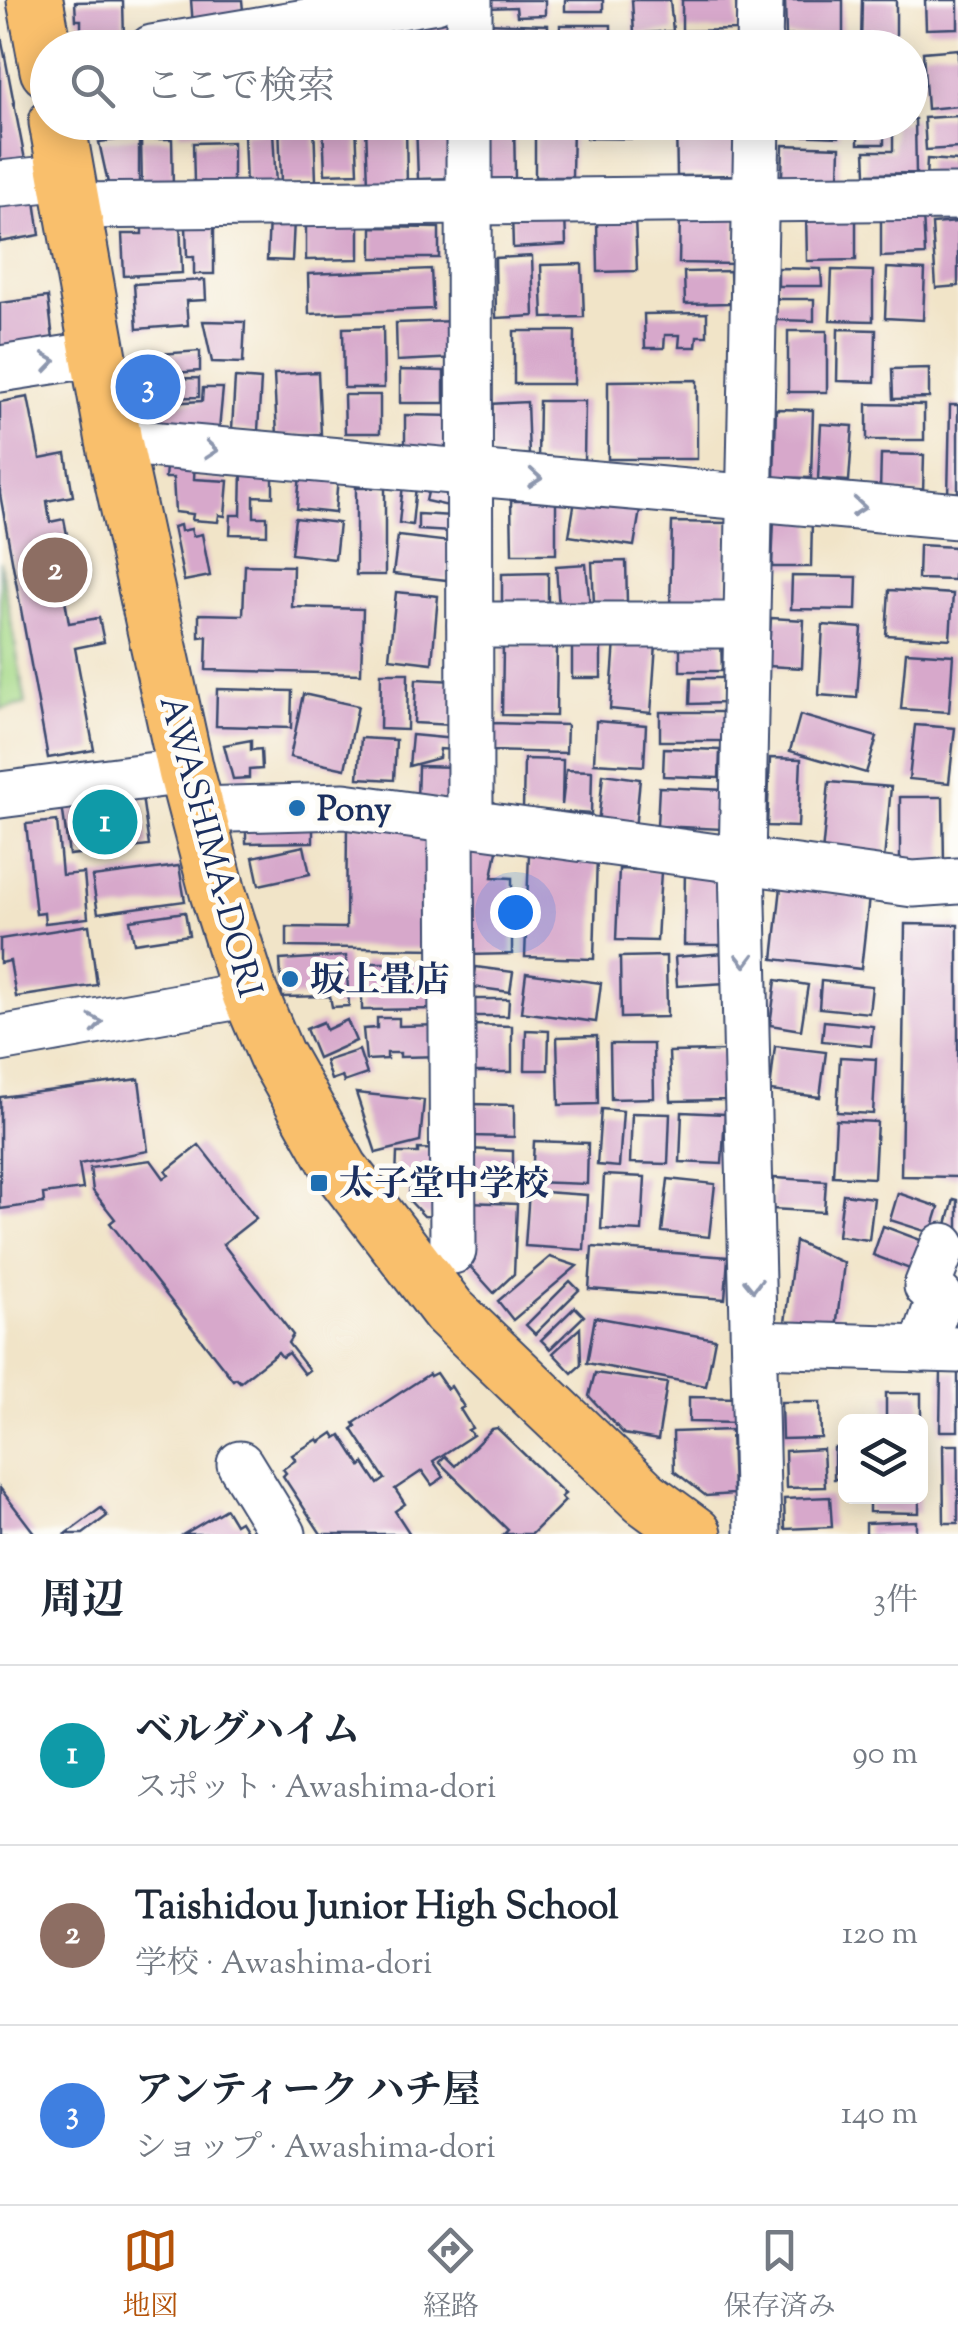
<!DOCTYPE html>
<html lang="ja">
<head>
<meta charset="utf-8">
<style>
  :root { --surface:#fff; --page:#f2f2f3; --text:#1f2937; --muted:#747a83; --line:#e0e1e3; --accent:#b45309 }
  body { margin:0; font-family:"Sorts Mill Goudy","Noto Serif JP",serif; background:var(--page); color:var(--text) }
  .controls { position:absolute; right:30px; bottom:30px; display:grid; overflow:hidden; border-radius:15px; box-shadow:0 5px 25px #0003 }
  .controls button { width:90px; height:90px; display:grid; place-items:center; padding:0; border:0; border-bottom:2px solid var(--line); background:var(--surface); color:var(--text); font:50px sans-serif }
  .you { position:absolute; left:515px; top:912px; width:35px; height:35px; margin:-25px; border:8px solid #fff; border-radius:50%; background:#1a73e8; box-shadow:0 0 0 15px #1a73e833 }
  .badge { display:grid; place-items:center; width:65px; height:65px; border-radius:50%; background:var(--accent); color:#fff; font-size:32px; font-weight:700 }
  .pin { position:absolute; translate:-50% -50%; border:5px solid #fff; box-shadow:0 2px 10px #0006 }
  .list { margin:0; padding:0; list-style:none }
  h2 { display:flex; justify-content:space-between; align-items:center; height:130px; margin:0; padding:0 40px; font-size:42px }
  h2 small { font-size:32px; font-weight:400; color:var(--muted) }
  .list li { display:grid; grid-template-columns:65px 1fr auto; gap:30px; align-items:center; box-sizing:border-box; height:180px; padding:0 40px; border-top:2px solid var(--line) }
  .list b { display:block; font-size:38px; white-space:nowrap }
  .list p { margin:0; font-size:32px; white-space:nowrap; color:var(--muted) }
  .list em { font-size:32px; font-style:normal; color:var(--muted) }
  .icon { flex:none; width:55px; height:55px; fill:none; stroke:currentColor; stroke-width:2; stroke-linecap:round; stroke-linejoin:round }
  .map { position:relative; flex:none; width:958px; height:1534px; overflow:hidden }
  .search { position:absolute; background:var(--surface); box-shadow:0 5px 25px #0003; left:30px; right:30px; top:30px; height:110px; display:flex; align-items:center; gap:25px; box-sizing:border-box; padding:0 35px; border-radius:55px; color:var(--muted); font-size:38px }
  .sheet { height:670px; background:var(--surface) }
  nav { display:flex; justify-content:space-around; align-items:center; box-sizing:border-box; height:140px; border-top:2px solid var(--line); background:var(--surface); font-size:28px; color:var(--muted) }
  nav a { display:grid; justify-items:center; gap:5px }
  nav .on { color:var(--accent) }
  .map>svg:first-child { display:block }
  .green { fill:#a6d988; stroke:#608473; stroke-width:2.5 }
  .building { fill:#d7a8cb }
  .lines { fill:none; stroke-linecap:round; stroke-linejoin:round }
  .minor-casing { stroke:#3b4a6e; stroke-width:49 }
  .major-casing { stroke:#3b4a6e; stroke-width:59 }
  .minor { stroke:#fff; stroke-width:45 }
  .major { stroke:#f9bf6c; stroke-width:55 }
  .oneway { stroke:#8d97ae }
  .poi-dot { fill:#1f6fb2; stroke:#fdfcf7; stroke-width:4 }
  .labels { text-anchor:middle; stroke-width:10; stroke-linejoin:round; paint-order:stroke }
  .poi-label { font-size:35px; font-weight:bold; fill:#1b2f5e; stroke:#fdfcf7; text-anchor:start }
  .street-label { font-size:35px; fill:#1b2f5e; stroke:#fdfcf7 }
</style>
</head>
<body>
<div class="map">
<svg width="958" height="1534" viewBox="0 0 958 1534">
  <rect width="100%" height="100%" fill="#fdfcf7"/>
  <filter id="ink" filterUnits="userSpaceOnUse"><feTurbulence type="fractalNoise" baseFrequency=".01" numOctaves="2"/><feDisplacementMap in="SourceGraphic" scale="20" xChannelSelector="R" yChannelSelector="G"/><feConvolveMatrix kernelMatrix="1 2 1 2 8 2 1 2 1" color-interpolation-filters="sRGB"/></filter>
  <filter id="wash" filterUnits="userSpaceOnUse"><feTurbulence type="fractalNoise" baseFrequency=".0048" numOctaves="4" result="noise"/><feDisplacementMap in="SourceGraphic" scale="40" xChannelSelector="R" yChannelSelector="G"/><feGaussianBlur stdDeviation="2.25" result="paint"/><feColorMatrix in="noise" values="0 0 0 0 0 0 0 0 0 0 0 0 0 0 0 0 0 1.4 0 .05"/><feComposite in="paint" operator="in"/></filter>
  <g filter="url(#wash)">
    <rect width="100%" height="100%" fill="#f1e4c8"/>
    <path class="green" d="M0,561L26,704L0,709Z"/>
    <g id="blocks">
      <g class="building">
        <path d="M191,0H242L244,22L193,26Z"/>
        <path d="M487,0H545V15L517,16L516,7L487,8Z"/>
        <rect x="565" y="0" width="38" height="11"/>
        <path d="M632,0H670L673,31L634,34Z"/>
        <path d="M682,0H736L737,30L682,31Z"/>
        <path d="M785,0H843V35L786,36Z"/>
        <path d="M862,0H896V45H861Z"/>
        <path d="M925,0H958V28L926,29Z"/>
        <path d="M123,1L124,40L81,45V20H76L75,2Z"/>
        <path d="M454,11L455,39L411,41L410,13Z"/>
        <path d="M403,23L404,48H369L368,24Z"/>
        <path d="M485,23L548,25V46L485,45Z"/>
        <rect x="560" y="25" width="51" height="23"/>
        <path d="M0,31L26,165L0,169Z"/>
        <path d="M360,31L361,48H326V32Z"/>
        <path d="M958,49V106L927,109L923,52Z"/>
        <path d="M958,116V148L926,150L924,118Z"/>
        <path d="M910,119H915L916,173L866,174L865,151H893V122H910Z"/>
        <path d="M106,122H166L167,130L107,133Z"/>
        <path d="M179,122H216L217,131L179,133Z"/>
        <path d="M279,122H314L316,181L281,183Z"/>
        <path d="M356,122L358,173L325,174L323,123Z"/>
        <path d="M416,122H457L458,178L418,179Z"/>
        <path d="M484,122H514L515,178L485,179Z"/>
        <path d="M535,122H573L572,177H535Z"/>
        <path d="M586,122H665V139L586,138Z"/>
        <path d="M676,122H737L738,175L677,176Z"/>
        <path d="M793,122H839V137L792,135Z"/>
        <rect x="858" y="122" width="26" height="22"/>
        <path d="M406,123L407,185L368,186L366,124Z"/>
        <path d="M273,132L276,185L246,187L244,133Z"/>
        <path d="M139,137V192H110L99,142Z"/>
        <path d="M141,139H172L173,189L142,190Z"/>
        <path d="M233,142V182H194L193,143Z"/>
        <path d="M783,145L840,147L839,179L782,176Z"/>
        <path d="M927,159L958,161V182L926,180Z"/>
        <path d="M34,194L40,235L0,242V198Z"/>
        <path d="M565,211L566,245L513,248L512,213Z"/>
        <path d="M806,212H856V260L807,261Z"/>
        <path d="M923,212L925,255L881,257V213Z"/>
        <path d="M680,213L736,215L735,264L679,263Z"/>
        <path d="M180,217L182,273L124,276L122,234H142V218Z"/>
        <path d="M635,217L637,271L598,272L597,218Z"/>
        <path d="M269,219L294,220L292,261L267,260Z"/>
        <path d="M359,220V259L306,260V221Z"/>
        <path d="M958,222V286L936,288L932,224Z"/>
        <path d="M186,225H214V274H194V257H187Z"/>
        <path d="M372,227L439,228V258H372Z"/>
        <path d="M532,256L534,316L496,318L495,258Z"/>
        <path d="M582,264L584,317L543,318L541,265Z"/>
        <path d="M778,268L821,269L822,286H778Z"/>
        <path d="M887,268L925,270L923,320L885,318Z"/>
        <path d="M431,269L433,309L309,314L308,274Z"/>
        <path d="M832,270L873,271V321L830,320Z"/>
        <path d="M730,271L731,303L685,304L684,272Z"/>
        <path d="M205,280L206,300L186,301L188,325L137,329L134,284Z"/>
        <path d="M48,297L54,348L0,354V303Z"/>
        <path d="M776,299H814V321L776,320Z"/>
        <path d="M707,313V336H697L696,347H679L680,335H665L664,348H645L644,314Z"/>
        <path d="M203,321L245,322L243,363L212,362Z"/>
        <path d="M455,321L457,358L397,361L396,323Z"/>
        <path d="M383,327L384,388H344L343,328Z"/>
        <path d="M838,329L876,330L875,382L837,381Z"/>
        <path d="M514,331H575L574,384H514Z"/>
        <rect x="788" y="331" width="39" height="61"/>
        <path d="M200,351V371L135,376L133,356Z"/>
        <path d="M929,368V398L893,399L892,369Z"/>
        <path d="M400,370L444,371V403H400Z"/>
        <path d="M318,372L321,434L277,436L274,374Z"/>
        <path d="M199,378V397L148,398L147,379Z"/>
        <path d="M235,378L261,380L258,431L232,429Z"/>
        <path d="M697,380V459H608V381Z"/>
        <path d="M203,388H223L219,430L152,426L150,404L202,401Z"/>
        <path d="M344,395H380V433H345Z"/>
        <path d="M28,397L40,459L66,454L73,496L47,501L50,522L64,519L68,540L55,542L69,623L99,618L104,642L75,648L94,750L48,758L0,494V402Z"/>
        <path d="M539,401H585L584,461L538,460Z"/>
        <path d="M527,402L529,456L491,457L489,404Z"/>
        <path d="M867,404L924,405V440H867Z"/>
        <path d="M950,405H958V497H948Z"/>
        <path d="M776,409L813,410L811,478L774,477Z"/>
        <path d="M405,415L456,416L455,453L405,451Z"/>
        <path d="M821,424L853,426L849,481L818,479Z"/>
        <path d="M881,454L924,455L923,493L880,492Z"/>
        <path d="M167,457L195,459L194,479L228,481L225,516L219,515L218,522L192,520L193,514L175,512L173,478H165Z"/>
        <path d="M242,469L273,470V497L254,496V517H267V535L230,534L231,515H241Z"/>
        <path d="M300,474L338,477L335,513L297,509Z"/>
        <path d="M430,483L454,488L457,508L426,501Z"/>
        <path d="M403,484L416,486L412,525L399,523Z"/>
        <rect x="356" y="488" width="29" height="87"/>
        <path d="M575,500L640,510L634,546L569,536Z"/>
        <path d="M511,501H556V554H512Z"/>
        <path d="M418,514L452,516L451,532L418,530Z"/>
        <path d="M295,518L339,523L335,559L291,554Z"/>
        <path d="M774,519L812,520L811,567H772Z"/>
        <path d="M672,522L727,523L726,611L670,610Z"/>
        <path d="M180,525L181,531L191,529L193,536L202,534L210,576L184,581L173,527Z"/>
        <path d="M398,536L451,542L447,580L393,574Z"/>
        <path d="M919,545L955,547L954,580L918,579Z"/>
        <path d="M626,561L627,602L594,603L592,562Z"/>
        <path d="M586,564L590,607L559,609L556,566Z"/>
        <path d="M245,565L293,566L292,607L363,609L361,674L206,670L207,636L199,637V614L243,615Z"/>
        <path d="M548,573V608L502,610V574Z"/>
        <path d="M792,576L857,577L856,610L791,609Z"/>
        <path d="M889,590L953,594L950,639L886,635Z"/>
        <path d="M396,592L438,596L432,663L389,658Z"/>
        <path d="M771,618L804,620L802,668L768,666Z"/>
        <path d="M823,625L862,628L857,698L819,695Z"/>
        <rect x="572" y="638" width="29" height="40"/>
        <path d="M680,639H721L722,671H680Z"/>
        <path d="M615,641L656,644L651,713L610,709Z"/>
        <path d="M503,645L557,646L556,716L502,715Z"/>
        <path d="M906,652L953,655L949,712L901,709Z"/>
        <path d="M381,673H408L407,730L380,729Z"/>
        <path d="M691,678H725V703L690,704Z"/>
        <path d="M416,679L455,681L453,725L414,723Z"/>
        <path d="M217,689L292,691L291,728L216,726Z"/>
        <path d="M303,694L358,706L345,769L290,757Z"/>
        <rect x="660" y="712" width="68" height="29"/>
        <path d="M800,715L877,737L866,773L790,751Z"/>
        <path d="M596,721L646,725L644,766L594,763Z"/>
        <path d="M492,723L567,725L566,753L491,751Z"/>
        <path d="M915,725L955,728L949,783L909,779Z"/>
        <path d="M412,735L454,739L453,750L440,749L439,758L409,766Z"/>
        <path d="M361,738L396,740L394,780L358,778Z"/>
        <path d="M251,740V750L261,749L262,769L249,770V778L233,779L224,745Z"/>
        <path d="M664,748L720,750L719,778L663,776Z"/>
        <path d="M770,758L801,759L798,827L767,826Z"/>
        <path d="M524,759L563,760L562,805L566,770L592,771L591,814L523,809Z"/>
        <path d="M418,766L459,767L458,801L417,800Z"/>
        <path d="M603,774L640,779L635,829L598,825Z"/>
        <path d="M829,782L891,787L884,860L822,854Z"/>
        <path d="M659,787L725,790L723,829L657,826Z"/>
        <path d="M141,789L149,846L69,855L61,798Z"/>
        <path d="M900,797H943L944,865H900Z"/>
        <path d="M313,818V842L246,843V819Z"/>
        <path d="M57,821L62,875L84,873L88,918L45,923L44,913L36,914L26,824Z"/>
        <path d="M347,825L441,826L439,949L287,947V927L346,928Z"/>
        <path d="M464,838L499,840L492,877L512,878V954L467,955Z"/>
        <path d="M304,846L310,874L259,885L253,857Z"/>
        <path d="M529,853L597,856L594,959L525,957Z"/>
        <path d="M179,866L185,901L98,913L92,877Z"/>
        <path d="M685,866L730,877L729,945H684Z"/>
        <path d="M619,869L661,871L657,941L616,940Z"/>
        <path d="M781,887L869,897L861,969L773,959Z"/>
        <path d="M185,912L189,935L134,943L130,920Z"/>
        <path d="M905,924L958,925V1177L901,1176Z"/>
        <path d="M89,925L97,985L16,997L10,961L0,963V939Z"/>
        <path d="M724,953L726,983L677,986L675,957Z"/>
        <path d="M346,956L349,1006L332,1007L330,996L282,997L280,960Z"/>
        <path d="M666,956L667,1017L621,1018L620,957Z"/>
        <path d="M362,963H440V1009L362,1010Z"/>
        <path d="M476,967L513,972L510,992L473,987Z"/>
        <path d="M526,973L601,983L596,1022L521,1012Z"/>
        <path d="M776,980L808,985L801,1030L770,1025Z"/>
        <path d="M821,981L872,986L869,1013L819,1008Z"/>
        <path d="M475,999H509L508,1016H475Z"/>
        <path d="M377,1018H399V1026L444,1025L445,1056L400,1057V1053H387V1059L366,1060L363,1029L377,1028Z"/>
        <path d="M347,1020L356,1041L318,1058L306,1029L323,1022L326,1030Z"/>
        <path d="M824,1021L873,1026L871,1046L822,1041Z"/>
        <path d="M473,1025L512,1026V1072H473Z"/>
        <path d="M526,1030L549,1031L548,1070H525Z"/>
        <path d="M597,1036L598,1104L559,1105L557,1037Z"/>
        <path d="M610,1044H653L654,1098L611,1099Z"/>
        <path d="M775,1046L826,1052L820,1097L770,1091Z"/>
        <path d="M359,1050L367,1074L344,1082L342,1076L331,1080L325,1061Z"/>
        <path d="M724,1051L725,1100L671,1101L669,1052Z"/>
        <path d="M840,1057L876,1059L873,1114L837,1112Z"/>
        <path d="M139,1079L148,1151L79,1164L83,1189L43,1194L44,1203L0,1209V1097Z"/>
        <path d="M356,1093L424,1100L420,1142L376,1153Z"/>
        <path d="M472,1104L514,1105V1137L471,1136Z"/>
        <path d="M601,1109L623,1111L619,1167L597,1165Z"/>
        <path d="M682,1112L725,1114L722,1164L680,1162Z"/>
        <path d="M632,1113L670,1114L668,1164L630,1163Z"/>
        <path d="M836,1120L877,1122L874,1178L833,1176Z"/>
        <path d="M534,1141L588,1143L587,1184L532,1182Z"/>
        <path d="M199,1145L256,1218L223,1244L293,1335L288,1343L309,1370L304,1374L288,1353L282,1357L278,1352L240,1382L236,1378L233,1380L110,1223L115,1219L93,1191L90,1168L151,1160L164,1178L169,1175L166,1171Z"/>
        <path d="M418,1149L447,1150L445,1217L424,1216L409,1200L410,1181L396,1180L397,1153H418Z"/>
        <path d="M467,1149L513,1151V1178L467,1177Z"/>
        <path d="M604,1175L645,1177L642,1231L601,1229Z"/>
        <path d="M774,1178L826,1181L824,1212L772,1209Z"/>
        <path d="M668,1179L715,1184L709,1237L662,1232Z"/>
        <path d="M529,1191L587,1195L584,1250L525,1246Z"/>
        <path d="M898,1193L939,1207L931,1233L890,1220Z"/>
        <path d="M843,1194L874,1198L869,1240L838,1236Z"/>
        <path d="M954,1199L958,1200V1231L946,1228Z"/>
        <path d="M469,1202L517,1204L514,1274L494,1293L466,1262Z"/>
        <path d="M883,1226L931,1244L920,1273L873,1255Z"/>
        <path d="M795,1241L844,1263L836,1329L785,1323Z"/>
        <path d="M592,1247L728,1257L725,1299L589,1289Z"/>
        <path d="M550,1257L577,1266L513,1320L498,1301Z"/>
        <path d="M570,1281L579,1290L535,1334L526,1325Z"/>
        <path d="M575,1307L584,1316L550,1349L541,1340Z"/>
        <path d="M595,1317L715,1339L706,1386L587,1363Z"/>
        <path d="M580,1328L581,1365L572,1373L553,1353Z"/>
        <path d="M941,1371L958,1372V1431H940Z"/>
        <path d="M436,1373L447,1389L451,1386L464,1407L460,1409L472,1428L468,1430L473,1435L433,1461L444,1477L432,1485L422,1471L395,1489L405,1504L395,1511L410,1534H321L283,1476L286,1473L283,1469L296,1460L292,1455L318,1439L320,1442L333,1433L336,1438L341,1435L361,1466L364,1463L378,1484L385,1479L352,1429L356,1426L354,1423L429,1374L430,1376Z"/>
        <path d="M595,1373L667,1383L658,1440L624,1434L589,1396Z"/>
        <rect x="886" y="1393" width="35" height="29"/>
        <path d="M689,1397L741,1398L740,1423L689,1422Z"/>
        <path d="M781,1402H820L821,1438L782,1439Z"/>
        <path d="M497,1428L565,1494L561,1497L565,1501L532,1534H504L508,1530L439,1462L445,1456L455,1466L492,1429Z"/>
        <path d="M731,1430L733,1494L706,1496L674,1471L673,1432Z"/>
        <path d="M943,1445H958V1523H944Z"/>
        <rect x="834" y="1448" width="12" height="31"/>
        <path d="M823,1449L825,1487L786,1488L785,1451Z"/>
        <path d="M0,1488L35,1534H0Z"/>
        <path d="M869,1496H919V1513L869,1512Z"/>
        <path d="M830,1497L832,1527L785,1529L784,1499Z"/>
        <path d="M101,1508L107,1516L83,1534H66Z"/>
        <path d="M226,1509L235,1524L240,1521L248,1534H184Z"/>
        <path d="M916,1521V1534H866V1523Z"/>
      </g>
    </g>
  </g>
  <g filter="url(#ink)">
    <use href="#blocks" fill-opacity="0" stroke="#3b4a6e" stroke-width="2.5"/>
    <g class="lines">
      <defs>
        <g id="minor">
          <path d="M469,0V48"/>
          <path d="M152,48L436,0"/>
          <path d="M759,48L760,0"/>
          <path d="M469,122L470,822"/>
          <path d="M757,122L742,863L758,1534"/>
          <path d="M0,184L67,177"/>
          <path d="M72,206L958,197"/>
          <path d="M0,369L97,354"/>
          <path d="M114,441L958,516"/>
          <path d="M470,625H746"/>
          <path d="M0,795L186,771"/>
          <path d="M196,810L344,806L913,884L958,881"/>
          <path d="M451,820L453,1251"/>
          <path d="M0,1039L250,994"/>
          <path d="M755,1344L958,1350"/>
          <path d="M922,1349L940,1297L927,1286L943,1246"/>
          <path d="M240,1464L283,1534"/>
        </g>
        <g id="major">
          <path d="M35,0L48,70"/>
          <path d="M57,122L114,441L186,771L218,893L250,994L276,1055L341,1170L449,1311L645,1498L694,1534"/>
        </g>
      </defs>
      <use href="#minor" class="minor-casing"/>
      <use href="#major" class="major-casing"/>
      <use href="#minor" class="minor"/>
      <use href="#major" class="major"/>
    </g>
    <defs><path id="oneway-chevron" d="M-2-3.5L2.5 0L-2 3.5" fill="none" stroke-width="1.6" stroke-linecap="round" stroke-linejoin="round" transform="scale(2.5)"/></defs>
    <g class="oneway">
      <use href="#oneway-chevron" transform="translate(49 362) rotate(-8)"/>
      <use href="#oneway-chevron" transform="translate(211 450) rotate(5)"/>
      <use href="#oneway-chevron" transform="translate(535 478) rotate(5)"/>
      <use href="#oneway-chevron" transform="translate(859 507) rotate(5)"/>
      <use href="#oneway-chevron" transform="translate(745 960) rotate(89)"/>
      <use href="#oneway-chevron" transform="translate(96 1023) rotate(-10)"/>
      <use href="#oneway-chevron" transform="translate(753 1285) rotate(89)"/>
    </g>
  </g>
  <g class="poi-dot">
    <circle cx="297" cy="808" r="10"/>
    <circle cx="290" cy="979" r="10"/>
    <rect x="309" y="1173" width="20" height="20" rx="5"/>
  </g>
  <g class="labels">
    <g class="poi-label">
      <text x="317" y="820">Pony</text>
      <text x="310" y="991">坂上畳店</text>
      <text x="339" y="1195">太子堂中学校</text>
    </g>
    <g class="street-label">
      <text transform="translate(212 846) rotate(75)" y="12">AWASHIMA-DORI</text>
    </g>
  </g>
</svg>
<div class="controls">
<button><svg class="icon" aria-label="layers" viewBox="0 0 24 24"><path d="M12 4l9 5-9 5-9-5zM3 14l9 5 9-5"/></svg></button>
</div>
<div class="you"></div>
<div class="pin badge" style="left:105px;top:822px;background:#0f9aa8">1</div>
<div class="pin badge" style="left:55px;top:570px;background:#8d6e63">2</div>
<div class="pin badge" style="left:148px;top:387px;background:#3f7fe0">3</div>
<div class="search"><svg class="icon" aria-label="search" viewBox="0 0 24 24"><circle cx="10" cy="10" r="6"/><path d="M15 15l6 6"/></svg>ここで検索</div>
</div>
<section class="sheet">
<h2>周辺<small>3件</small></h2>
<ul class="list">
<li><span class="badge" style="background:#0f9aa8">1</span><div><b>ベルグハイム</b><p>スポット · Awashima-dori</p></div><em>90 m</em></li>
<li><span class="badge" style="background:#8d6e63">2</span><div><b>Taishidou Junior High School</b><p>学校 · Awashima-dori</p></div><em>120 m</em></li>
<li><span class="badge" style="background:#3f7fe0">3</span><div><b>アンティーク ハチ屋</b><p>ショップ · Awashima-dori</p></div><em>140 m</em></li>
</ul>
</section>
<nav>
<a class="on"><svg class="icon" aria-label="map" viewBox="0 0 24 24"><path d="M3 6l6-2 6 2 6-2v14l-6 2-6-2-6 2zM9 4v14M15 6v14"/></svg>地図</a>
<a><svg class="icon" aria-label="directions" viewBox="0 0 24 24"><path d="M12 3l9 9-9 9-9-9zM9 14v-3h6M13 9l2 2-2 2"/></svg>経路</a>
<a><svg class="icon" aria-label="saved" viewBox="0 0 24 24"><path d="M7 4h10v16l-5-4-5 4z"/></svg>保存済み</a>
</nav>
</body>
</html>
